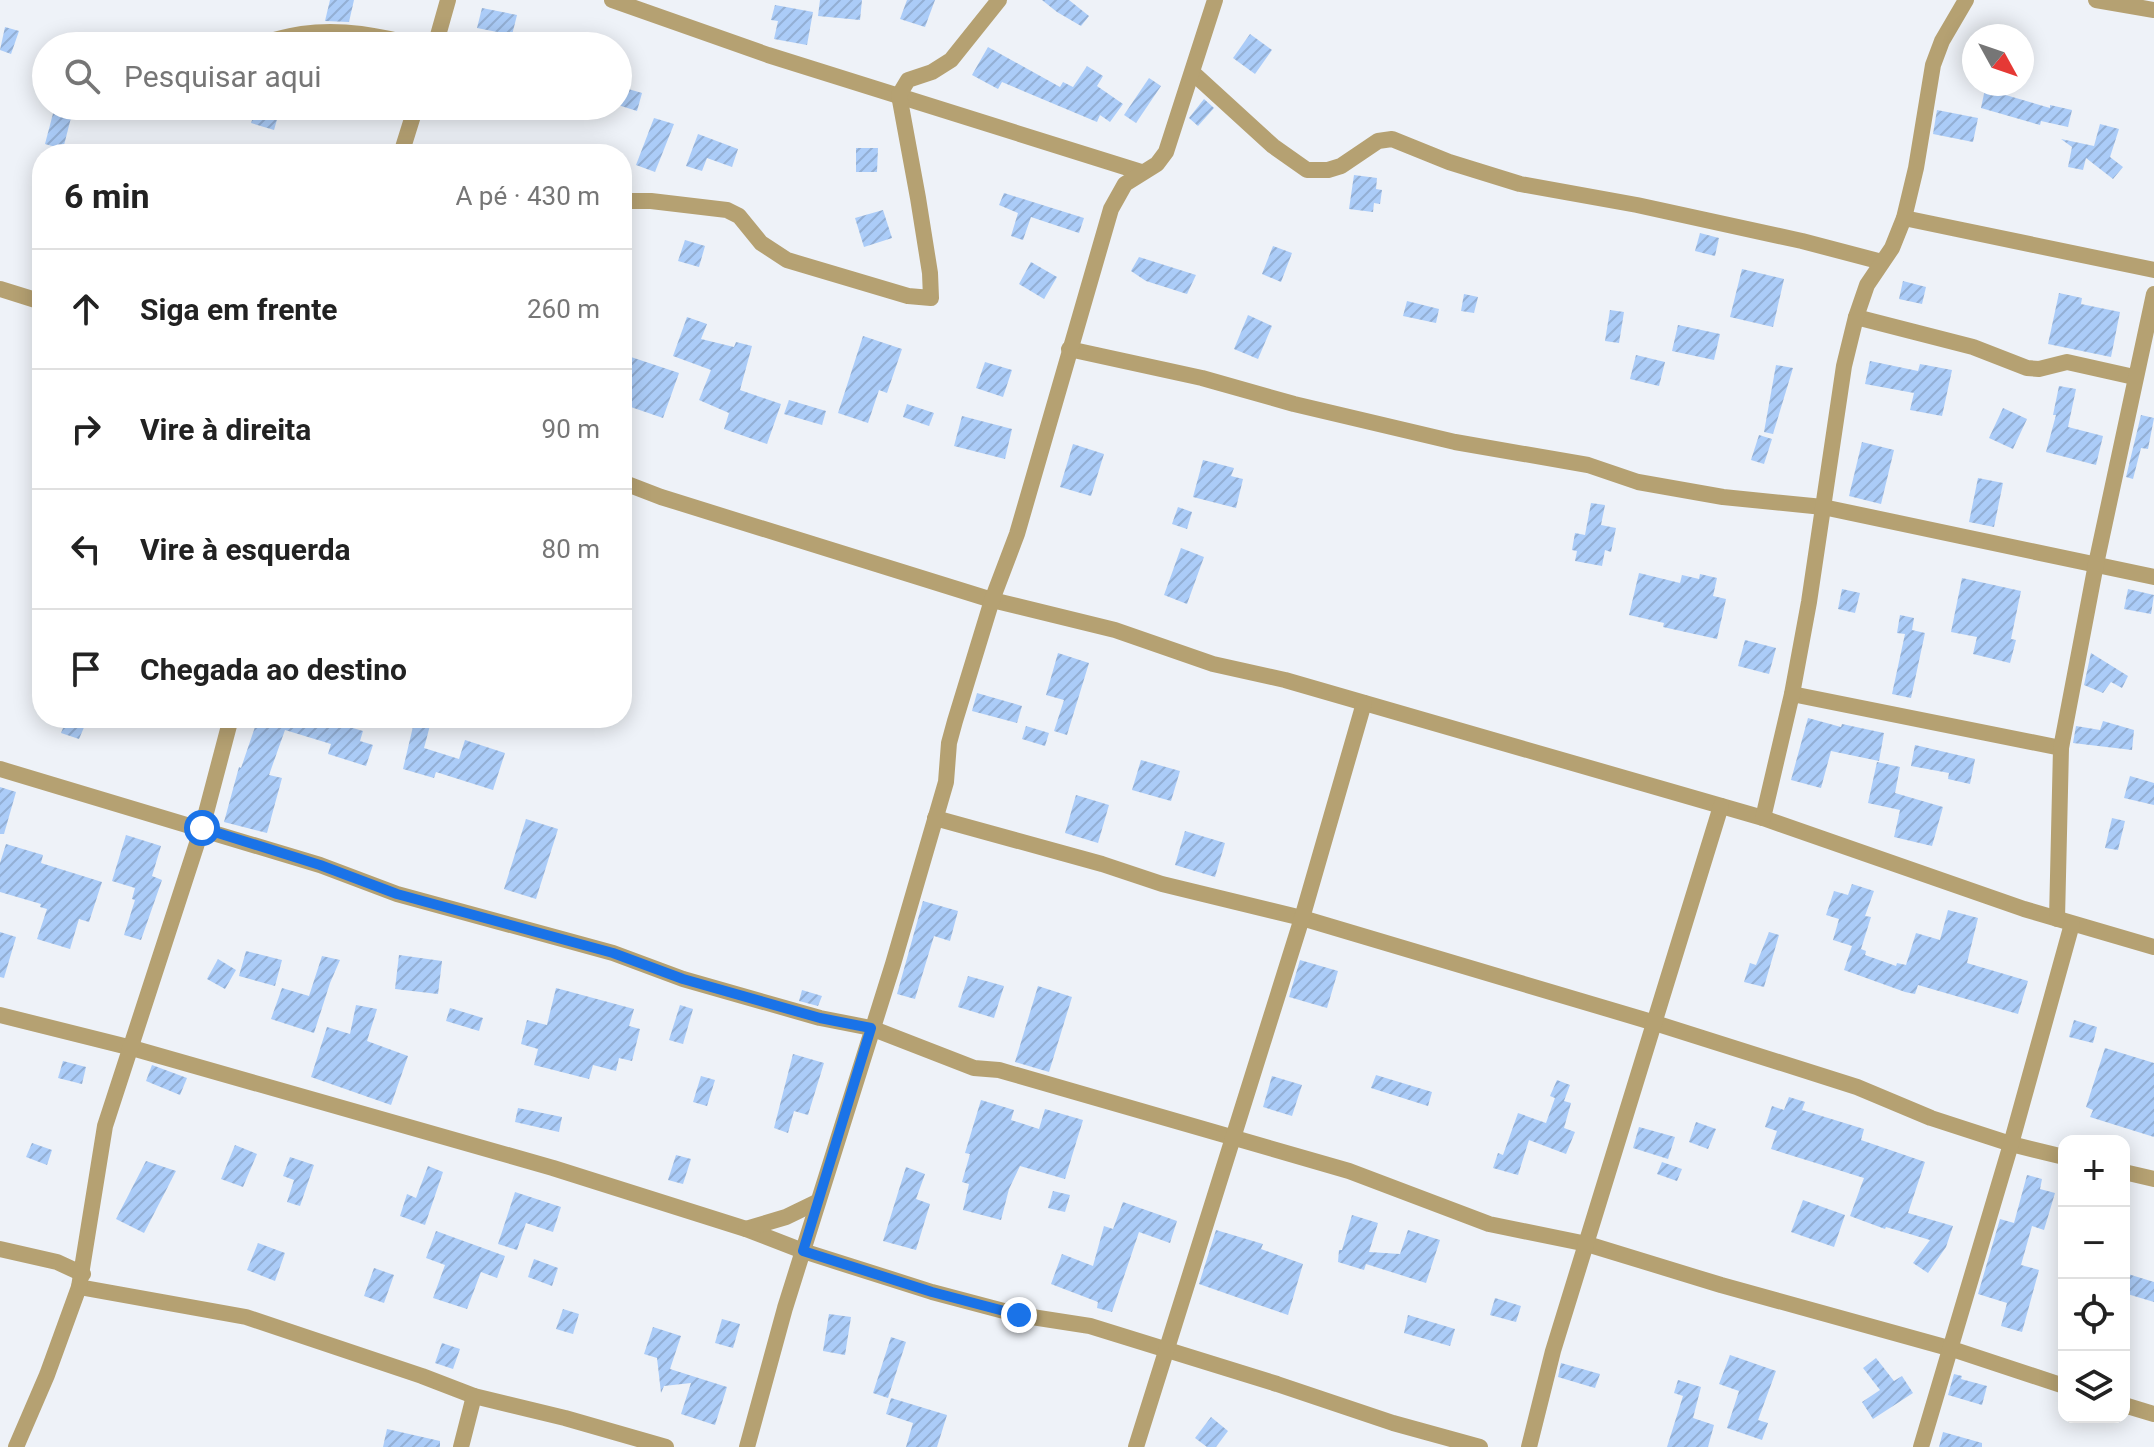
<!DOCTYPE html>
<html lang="pt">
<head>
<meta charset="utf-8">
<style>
  :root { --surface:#fff; --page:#f2f2f2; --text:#222; --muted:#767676; --line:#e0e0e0 }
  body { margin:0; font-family:Roboto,sans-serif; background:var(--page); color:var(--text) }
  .controls { position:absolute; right:24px; bottom:24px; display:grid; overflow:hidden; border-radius:16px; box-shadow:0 4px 20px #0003 }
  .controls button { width:72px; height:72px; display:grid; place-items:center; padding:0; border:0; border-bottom:2px solid var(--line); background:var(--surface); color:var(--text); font:40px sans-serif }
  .compass { position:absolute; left:1962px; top:24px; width:72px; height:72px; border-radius:50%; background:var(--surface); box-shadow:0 4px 20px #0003; rotate:130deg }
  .stop { position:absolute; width:24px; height:24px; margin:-18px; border:6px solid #1a73e8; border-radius:50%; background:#fff }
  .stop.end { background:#1a73e8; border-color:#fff; box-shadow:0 2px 8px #0008 }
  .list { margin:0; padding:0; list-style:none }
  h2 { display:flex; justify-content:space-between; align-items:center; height:104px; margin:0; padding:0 32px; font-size:34px }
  h2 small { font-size:26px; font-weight:400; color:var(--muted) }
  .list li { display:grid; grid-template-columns:52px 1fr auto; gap:24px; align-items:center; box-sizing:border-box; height:120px; padding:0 32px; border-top:2px solid var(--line) }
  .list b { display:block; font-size:30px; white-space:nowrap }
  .list em { font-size:26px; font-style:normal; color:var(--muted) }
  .icon { flex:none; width:44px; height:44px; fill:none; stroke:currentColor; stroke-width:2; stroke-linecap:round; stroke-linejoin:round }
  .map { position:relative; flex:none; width:2154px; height:1447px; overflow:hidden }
  .search { position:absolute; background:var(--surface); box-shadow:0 4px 20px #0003; left:32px; top:32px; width:600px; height:88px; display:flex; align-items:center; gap:20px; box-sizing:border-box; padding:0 28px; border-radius:44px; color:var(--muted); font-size:30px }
  .panel { position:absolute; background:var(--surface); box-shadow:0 4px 20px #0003; left:32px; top:144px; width:600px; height:584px; border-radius:32px }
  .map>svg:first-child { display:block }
  .building { fill:url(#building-hatch) }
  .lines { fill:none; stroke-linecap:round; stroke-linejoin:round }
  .street { stroke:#b5a172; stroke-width:16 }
  .route { stroke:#1a73e8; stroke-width:10 }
</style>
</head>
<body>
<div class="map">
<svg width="2154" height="1447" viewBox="0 0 2154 1447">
  <defs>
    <pattern id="building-hatch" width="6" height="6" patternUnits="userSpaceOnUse" patternTransform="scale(2)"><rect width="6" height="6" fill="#abccf8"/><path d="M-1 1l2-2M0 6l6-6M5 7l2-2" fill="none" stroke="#93afd4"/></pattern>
  </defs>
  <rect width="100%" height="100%" fill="#eef2f8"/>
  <g class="building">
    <path d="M330,0H354L349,22L325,21Z"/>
    <path d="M820,0H862L860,20L818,16Z"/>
    <path d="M907,0H935L925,27L900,19Z"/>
    <path d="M1042,0H1069L1089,16L1081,26L1057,12Z"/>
    <path d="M775,5L813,12L807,45L774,39L778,21L771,20Z"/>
    <path d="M482,8L517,15L512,35L477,28Z"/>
    <path d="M5,27L19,31L11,54L0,50Z"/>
    <path d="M1250,34L1272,50L1255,74L1233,58Z"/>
    <path d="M988,47L1060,87L1063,82L1073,87L1087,66L1103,76L1097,86L1123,104L1110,122L1100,115L1097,122L1002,82L998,89L972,75Z"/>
    <path d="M1149,78L1161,86L1136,123L1124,115Z"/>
    <path d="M618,86L642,93L637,111L618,105Z"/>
    <path d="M1985,89L2050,108V105L2072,110L2068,127L2041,121L2040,125L1981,108Z"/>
    <path d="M1204,99L1214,108L1198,126L1189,118Z"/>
    <path d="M55,106H74L63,149L45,144Z"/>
    <path d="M256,109L278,116L274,130L251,123Z"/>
    <path d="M1937,110L1978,118L1973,142L1933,134Z"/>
    <path d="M654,118L674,124L655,172L636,165Z"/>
    <path d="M2100,124L2119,129L2110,157L2123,167L2113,179L2086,158L2083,170L2068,167L2072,147L2061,139L2094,146Z"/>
    <path d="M698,134L738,149L732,167L707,158L702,171L686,166Z"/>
    <path d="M856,148H878L877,172H856Z"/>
    <path d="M1354,175L1377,178L1376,189L1382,190L1380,204L1374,203L1373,212L1349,209Z"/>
    <path d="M1004,193L1084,218L1079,233L1031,217L1023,240L1011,236L1018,213L999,205Z"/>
    <path d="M883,210L892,238L864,247L855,218Z"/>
    <path d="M1700,233L1719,238L1715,256L1695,251Z"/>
    <path d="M685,240L705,246L699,267L678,261Z"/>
    <path d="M1273,246L1292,253L1281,282L1262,274Z"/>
    <path d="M1139,257L1196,275L1187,294L1146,281L1131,271Z"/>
    <path d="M1031,262L1057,277L1044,299L1019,284Z"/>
    <path d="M1742,269L1784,279L1773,327L1730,317Z"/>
    <path d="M1903,281L1926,287L1922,304L1899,299Z"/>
    <path d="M2059,293L2082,298L2081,304L2120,312L2111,357L2048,344Z"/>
    <path d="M1464,294L1478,297L1474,313L1461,311Z"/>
    <path d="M1407,301L1439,309L1436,323L1403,316Z"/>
    <path d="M1610,310L1624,312L1619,343L1605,341Z"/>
    <path d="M1248,315L1272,326L1258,359L1234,349Z"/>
    <path d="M687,317L707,324L701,339L734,347L736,342L752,346L740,390L781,404L767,444L724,429L729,413L699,400L711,370L673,356Z"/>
    <path d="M1678,325L1720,334L1714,360L1672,351Z"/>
    <path d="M863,336L902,349L887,393L879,390L868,423L838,413Z"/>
    <path d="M622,354L679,373L663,418L622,404Z"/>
    <path d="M1636,355L1665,362L1659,386L1630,379Z"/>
    <path d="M1870,361L1918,371L1920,364L1952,370L1942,416L1910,410L1914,393L1865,384Z"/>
    <path d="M985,362L1012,370L1003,397L976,388Z"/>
    <path d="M1776,365L1793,368L1773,434L1764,432Z"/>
    <path d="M2059,386L2076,389L2068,427L2103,436L2096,465L2046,452L2056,415H2053Z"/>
    <path d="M789,400L826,411L822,425L784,414Z"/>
    <path d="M907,404L934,413L929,426L903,417Z"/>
    <path d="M2003,408L2027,419L2013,449L1989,438Z"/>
    <path d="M2141,415L2154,418L2148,449L2141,448L2133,479L2126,477Z"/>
    <path d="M962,416L1012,429L1005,459L954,446Z"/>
    <path d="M1759,435L1772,439L1764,464L1751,460Z"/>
    <path d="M1862,442L1894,450L1881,504L1849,496Z"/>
    <path d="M1073,444L1104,454L1091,496L1060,487Z"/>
    <path d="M1203,460L1234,468L1231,476L1243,479L1236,508L1193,497Z"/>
    <path d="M1978,478L2003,483L1994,527L1969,522Z"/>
    <path d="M1591,503L1605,505L1601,525L1616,528L1611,552L1605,550L1602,566L1575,561L1577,551L1572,550L1575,533L1585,535Z"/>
    <path d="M1178,507L1192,512L1187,529L1172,524Z"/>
    <path d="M1181,548L1204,557L1187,604L1164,595Z"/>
    <path d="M1639,573L1680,583L1682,575L1699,579L1700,574L1717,578L1713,596L1726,599L1717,639L1663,627L1664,623L1629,615Z"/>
    <path d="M1962,578L2021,591L2011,639L2016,640L2010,663L1973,654L1977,637L1951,632Z"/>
    <path d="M1842,589L1860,593L1855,613L1838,609Z"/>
    <path d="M2128,589L2154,595L2151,614L2124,609Z"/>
    <path d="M1900,615L1914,618L1912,630L1925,633L1911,698L1892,694L1905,634L1897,633Z"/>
    <path d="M1745,640L1776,648L1769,674L1738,666Z"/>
    <path d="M1058,653L1089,663L1067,735L1054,731L1064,700L1046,695Z"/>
    <path d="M2091,653L2128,676L2122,688L2111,682L2103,693L2084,685Z"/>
    <path d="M977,693L1022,706L1017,723L972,711Z"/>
    <path d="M67,718L85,725L79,739L61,733Z"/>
    <path d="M258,718H319L363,731L360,741L373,745L366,766L328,754L331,744L285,730L269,775L282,778L267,833L224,822L239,767L241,768Z"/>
    <path d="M415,718H432L424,748L459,759L465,740L505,753L493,790L436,772L434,778L403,769Z"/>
    <path d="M1808,718L1841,727L1842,724L1884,733L1879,761L1831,751L1821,788L1791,780Z"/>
    <path d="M2103,721L2134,730L2132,750L2073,743L2076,726L2100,730Z"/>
    <path d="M1026,726L1049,733L1045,746L1022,739Z"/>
    <path d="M1915,745L1975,759L1970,784L1948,779L1949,773L1911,766Z"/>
    <path d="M1141,760L1180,771L1171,801L1132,790Z"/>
    <path d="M1877,762L1900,767L1895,793L1943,807L1932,846L1894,837L1900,810L1868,803Z"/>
    <path d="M2130,776L2154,783V805L2124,798Z"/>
    <path d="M0,787L16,792L4,834H0Z"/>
    <path d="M1076,795L1109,805L1098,843L1065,833Z"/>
    <path d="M2112,818L2125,821L2118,850L2105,848Z"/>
    <path d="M526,819L558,829L536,899L504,889Z"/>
    <path d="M1185,831L1225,843L1215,877L1175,865Z"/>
    <path d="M126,835L161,846L152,876L162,880L141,940L124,935L135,900L132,899L135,888L112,881Z"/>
    <path d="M6,844L43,855L41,863L102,882L89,922L79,919L70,949L37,939L47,909L40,907L41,904L0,892V863Z"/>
    <path d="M1852,884L1874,891L1865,916L1871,917L1861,949L1866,951L1865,955L1896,966L1897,963L1906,965L1916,933L1940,940L1948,910L1978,918L1967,963L2028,981L2018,1014L1918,985L1915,994L1905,992L1844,970L1852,946L1833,940L1839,919L1826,915L1834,891L1848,895Z"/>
    <path d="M923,901L958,911L950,941L934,936L915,999L897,994Z"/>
    <path d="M0,932L16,937L4,978L0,977Z"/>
    <path d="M1769,932L1779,935L1764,987L1744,982L1750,963L1756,965Z"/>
    <path d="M246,951L282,960L275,986L239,976Z"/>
    <path d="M399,955L442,961L438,994L395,989Z"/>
    <path d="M322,956L340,960L330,983L314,1033L271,1019L282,988L309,996Z"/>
    <path d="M218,959L236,970L225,989L207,979Z"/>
    <path d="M1300,960L1338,971L1327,1008L1289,997Z"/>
    <path d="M968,976L1004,986L994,1018L958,1007Z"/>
    <path d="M1038,986L1072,997L1049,1072L1015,1062Z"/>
    <path d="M556,988L634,1009L629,1026L640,1029L632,1061L619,1058L616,1071L593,1065L589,1079L534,1065L538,1049L521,1044L527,1020L547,1025Z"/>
    <path d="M802,990L822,996L818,1006L799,1001Z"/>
    <path d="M356,1005L377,1009L367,1041L408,1056L391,1105L311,1077L327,1027L350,1034Z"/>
    <path d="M680,1005L693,1009L683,1044L669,1040Z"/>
    <path d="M450,1008L483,1018L479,1031L446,1021Z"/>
    <path d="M2074,1020L2097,1027L2093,1043L2069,1037Z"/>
    <path d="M2105,1048L2154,1063V1137L2090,1117L2093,1110L2086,1107Z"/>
    <path d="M793,1054L824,1063L808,1115L794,1111L788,1133L774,1128Z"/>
    <path d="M63,1061L86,1067L82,1084L58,1078Z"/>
    <path d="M152,1065L187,1078L180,1095L146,1081Z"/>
    <path d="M1376,1075L1432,1092L1428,1106L1371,1088Z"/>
    <path d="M701,1076L715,1080L707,1106L693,1102Z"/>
    <path d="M1272,1076L1302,1085L1292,1116L1263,1107Z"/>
    <path d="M1557,1080L1570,1085L1564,1101L1571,1103L1564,1128L1575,1132L1566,1154L1529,1140L1518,1175L1493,1168L1498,1153L1503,1155L1518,1113L1546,1123L1555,1098L1550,1096Z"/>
    <path d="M1789,1097L1805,1102L1802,1110L1864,1129L1861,1140L1925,1162L1908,1213L1953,1226L1946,1247L1928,1273L1913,1263L1930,1240L1886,1227L1885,1229L1850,1216L1864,1178L1771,1149L1777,1131L1765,1127L1772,1106L1784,1110Z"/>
    <path d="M981,1100L1014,1110L1011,1120L1039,1129L1045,1109L1083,1120L1065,1179L1020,1166L1009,1189L1001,1220L963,1210L969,1184L962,1182L970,1154L965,1153Z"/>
    <path d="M518,1108L562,1117L559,1132L515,1122Z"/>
    <path d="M1696,1122L1716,1129L1708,1149L1689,1142Z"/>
    <path d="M1639,1127L1675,1137L1668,1159L1633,1148Z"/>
    <path d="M32,1143L52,1150L47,1165L26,1157Z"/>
    <path d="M235,1145L257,1154L243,1187L221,1179Z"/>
    <path d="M676,1155L691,1159L683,1184L668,1180Z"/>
    <path d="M290,1157L314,1165L300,1206L287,1202L294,1180L283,1176Z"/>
    <path d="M146,1161L176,1171L144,1233L116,1219Z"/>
    <path d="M1662,1162L1682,1169L1677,1181L1657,1174Z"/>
    <path d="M428,1166L443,1172L425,1225L400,1216L407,1194L416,1198Z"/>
    <path d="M906,1167L925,1174L916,1199L930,1204L916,1250L883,1241Z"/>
    <path d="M2027,1175L2042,1179L2040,1189L2055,1193L2044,1230L2032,1226L2021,1265L2039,1270L2022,1332L2001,1326L2007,1303L1978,1294L2000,1219L2014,1223Z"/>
    <path d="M1053,1191L1070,1195L1065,1212L1048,1208Z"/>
    <path d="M515,1192L561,1207L553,1232L526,1223L517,1250L498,1244Z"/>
    <path d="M1803,1200L1845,1215L1834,1247L1791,1232Z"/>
    <path d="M1123,1202L1177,1221L1170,1243L1139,1232L1112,1312L1097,1308L1098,1302L1051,1284L1062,1254L1093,1266L1104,1226L1113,1229Z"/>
    <path d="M1352,1215L1378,1223L1369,1252L1400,1254L1408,1230L1440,1240L1426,1283L1366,1264L1364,1270L1338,1262L1339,1250H1342Z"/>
    <path d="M1216,1230L1263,1244L1261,1249L1303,1264L1288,1315L1199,1284Z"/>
    <path d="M436,1231L505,1256L497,1278L481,1272L467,1309L433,1298L445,1265L426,1258Z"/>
    <path d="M258,1243L285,1253L275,1281L247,1270Z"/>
    <path d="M534,1259L558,1268L552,1286L528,1277Z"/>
    <path d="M374,1268L394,1275L384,1303L364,1296Z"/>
    <path d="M2128,1274L2154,1282V1302L2124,1293Z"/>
    <path d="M1495,1298L1521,1306L1516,1322L1490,1315Z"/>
    <path d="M563,1309L579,1314L573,1334L556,1329Z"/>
    <path d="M829,1314L851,1317L845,1355L823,1351Z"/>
    <path d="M1408,1315L1455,1329L1450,1346L1404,1333Z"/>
    <path d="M722,1319L740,1324L733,1348L715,1343Z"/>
    <path d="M653,1327L681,1336L670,1369L727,1387L715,1425L681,1414L691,1383L664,1386L661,1393L657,1358L644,1354Z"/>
    <path d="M891,1337L906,1342L888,1398L873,1393Z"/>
    <path d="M442,1343L460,1349L453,1369L435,1363Z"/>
    <path d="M1730,1355L1776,1371L1758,1420L1768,1423L1762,1440L1727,1428L1739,1391L1719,1384Z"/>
    <path d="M1876,1358L1894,1381L1902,1376L1913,1393L1873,1419L1862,1402L1880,1390L1863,1368Z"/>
    <path d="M1561,1363L1600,1374L1595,1388L1558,1377Z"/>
    <path d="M1954,1374L1962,1376L1961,1379L1987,1386L1982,1405L1948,1395Z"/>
    <path d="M1678,1380L1701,1387L1693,1418L1714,1425L1708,1447H1667L1683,1396L1674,1393Z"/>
    <path d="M891,1398L947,1415L937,1447H906L913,1423L886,1414Z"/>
    <path d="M1211,1417L1228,1431L1216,1447H1207L1195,1438Z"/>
    <path d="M387,1429L440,1441V1447H383Z"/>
    <path d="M1943,1432L1982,1443V1447H1939Z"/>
  </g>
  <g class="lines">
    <g class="street">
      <path d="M612,0L768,55L1141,172"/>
      <path d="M2096,0L2154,10"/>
      <path d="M246,46C265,43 283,37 302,34C342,28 380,36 419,46"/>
      <path d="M435,46L448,0"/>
      <path d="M1193,73L1273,146L1307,170H1328L1341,166L1378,141L1392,139L1449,162L1520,184L1637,205L1802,241L1882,262"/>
      <path d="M401,154L416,106"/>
      <path d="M622,201H651L727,210L739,216L761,243L787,260L908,296L931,298L930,273L918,198L899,95L908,80L932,72L951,60L999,0"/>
      <path d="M1904,218L2154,270"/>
      <path d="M0,289L42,302"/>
      <path d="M1856,317L1973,347L2027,368L2039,369L2067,362L2134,377"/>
      <path d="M1069,349L1202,378L1294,404L1455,442L1588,465L1638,482L1723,497L1823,507L2154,577"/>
      <path d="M622,482L661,497L992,600L1115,630L1213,664L1285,680L1763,818L2024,909L2154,947"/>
      <path d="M1792,694L2061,748L2057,919"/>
      <path d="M2061,748L2096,564L2154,294"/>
      <path d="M0,769L320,865L397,894L613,953L683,979L820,1018L871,1028L974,1068L999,1070L1349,1171L1489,1224L1587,1244L1721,1285L1952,1349L2064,1386"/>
      <path d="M935,818L1102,864L1162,884L1302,918L1655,1023L1857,1087L1931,1118L2011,1144L2064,1157"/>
      <path d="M1763,818L1792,694L1809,602L1844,366L1856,317L1867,285L1892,248L1904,218L1916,168L1933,65L1942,41L1966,0"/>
      <path d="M0,1015L132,1048L553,1168L746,1229L803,1251L932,1292L1019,1315L1090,1326L1277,1384L1393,1423L1480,1447"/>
      <path d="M2124,1172L2154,1179"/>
      <path d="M746,1229L786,1217L817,1202"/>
      <path d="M0,1249L57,1262L83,1274"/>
      <path d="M79,1287L246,1317L422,1376L474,1396L565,1418L666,1447"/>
      <path d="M2124,1405L2154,1414"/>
      <path d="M16,1447L47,1375L79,1287L105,1126L202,828L231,718"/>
      <path d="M461,1447L474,1396"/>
      <path d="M747,1447L785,1308L893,964L946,782L949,743L955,721L992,600L1017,534L1111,209L1125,184L1157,164L1166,152L1215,0"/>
      <path d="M1136,1447L1302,918L1364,703"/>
      <path d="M1529,1447L1553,1351L1721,806"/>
      <path d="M1921,1447L2011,1144L2072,924"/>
    </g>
  </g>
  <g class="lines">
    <path class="route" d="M202,828L320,865L397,894L613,953L683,979L820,1018L871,1028L803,1251L932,1292L1019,1315"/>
  </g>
</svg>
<div class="controls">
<button>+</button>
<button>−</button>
<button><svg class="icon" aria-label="locate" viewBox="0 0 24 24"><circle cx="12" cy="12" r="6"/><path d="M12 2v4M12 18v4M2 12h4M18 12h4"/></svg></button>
<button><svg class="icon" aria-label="layers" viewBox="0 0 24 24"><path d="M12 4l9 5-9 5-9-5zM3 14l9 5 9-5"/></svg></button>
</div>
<svg class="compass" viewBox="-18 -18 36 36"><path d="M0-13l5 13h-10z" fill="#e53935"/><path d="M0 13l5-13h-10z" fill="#767676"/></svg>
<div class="stop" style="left:202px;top:828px"></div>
<div class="stop end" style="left:1019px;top:1315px"></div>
<div class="search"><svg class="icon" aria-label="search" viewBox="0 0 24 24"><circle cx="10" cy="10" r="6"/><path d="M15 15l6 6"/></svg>Pesquisar aqui</div>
<section class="panel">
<h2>6 min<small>A pé · 430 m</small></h2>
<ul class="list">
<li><svg class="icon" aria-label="ahead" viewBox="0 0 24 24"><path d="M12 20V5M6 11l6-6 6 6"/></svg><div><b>Siga em frente</b></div><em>260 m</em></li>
<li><svg class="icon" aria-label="right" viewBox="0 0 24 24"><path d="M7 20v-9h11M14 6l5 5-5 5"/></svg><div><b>Vire à direita</b></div><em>90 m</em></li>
<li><svg class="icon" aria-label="left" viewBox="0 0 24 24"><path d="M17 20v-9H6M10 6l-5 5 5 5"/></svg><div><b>Vire à esquerda</b></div><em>80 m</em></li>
<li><svg class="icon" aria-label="arrive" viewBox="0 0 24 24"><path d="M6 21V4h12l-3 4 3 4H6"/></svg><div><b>Chegada ao destino</b></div></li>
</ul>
</section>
</div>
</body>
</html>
